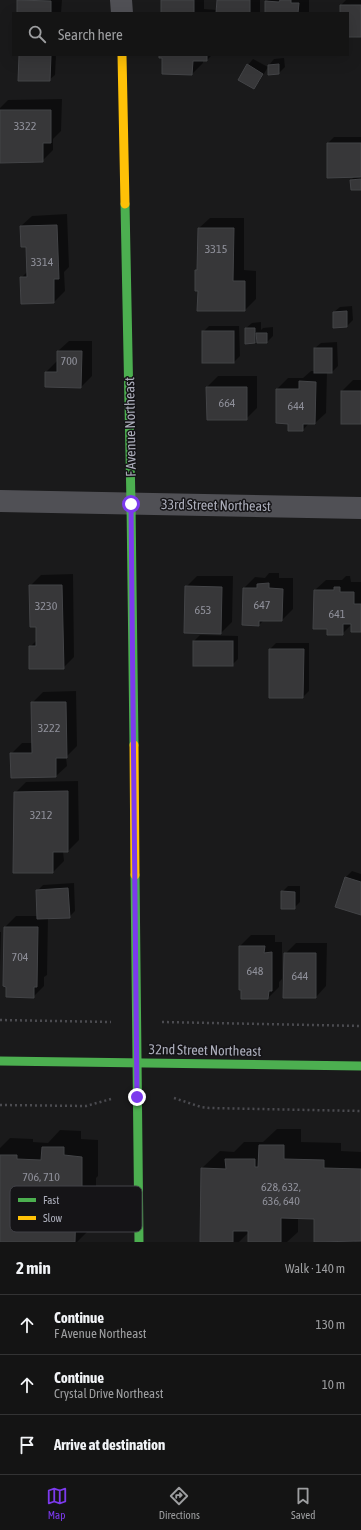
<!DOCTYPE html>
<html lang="en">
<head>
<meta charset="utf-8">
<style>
  :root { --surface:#141414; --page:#1d1d1d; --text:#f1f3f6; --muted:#9d9ea0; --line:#333334; --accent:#7c3aed }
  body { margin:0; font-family:"Asap Condensed",sans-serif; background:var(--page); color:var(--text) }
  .stop { position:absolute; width:12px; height:12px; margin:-9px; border:3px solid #7c3aed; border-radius:50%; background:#fff }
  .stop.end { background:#7c3aed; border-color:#fff; box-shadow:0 1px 4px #0008 }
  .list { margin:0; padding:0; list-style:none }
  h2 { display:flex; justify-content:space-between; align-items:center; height:52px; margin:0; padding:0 16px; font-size:17px }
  h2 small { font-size:13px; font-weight:400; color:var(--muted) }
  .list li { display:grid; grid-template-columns:26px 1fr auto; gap:12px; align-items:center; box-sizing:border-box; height:60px; padding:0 16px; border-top:1px solid var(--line) }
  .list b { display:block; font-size:15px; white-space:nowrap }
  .list p { margin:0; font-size:13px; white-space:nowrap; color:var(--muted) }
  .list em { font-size:13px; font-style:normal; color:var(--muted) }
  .icon { flex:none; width:22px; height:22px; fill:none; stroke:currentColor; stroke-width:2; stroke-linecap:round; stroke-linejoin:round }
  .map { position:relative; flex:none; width:361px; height:1242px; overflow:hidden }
  .search { position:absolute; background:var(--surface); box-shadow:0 4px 16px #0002; left:12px; right:12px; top:12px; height:44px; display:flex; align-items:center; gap:10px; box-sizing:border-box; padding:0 14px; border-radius:0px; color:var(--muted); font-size:15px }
  .sheet { height:232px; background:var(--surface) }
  nav { display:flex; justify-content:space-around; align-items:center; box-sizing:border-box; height:56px; border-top:1px solid var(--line); background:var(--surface); font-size:11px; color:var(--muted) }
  nav a { display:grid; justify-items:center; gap:2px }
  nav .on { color:var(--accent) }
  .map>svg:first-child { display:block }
  .shadow { fill:#0007 }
  .building { fill:#373739; stroke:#434447 }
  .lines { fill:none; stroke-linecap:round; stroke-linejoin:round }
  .path { stroke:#4b4b50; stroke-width:2.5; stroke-dasharray:2 3; stroke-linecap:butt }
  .street { stroke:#505055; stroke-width:22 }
  .fast { stroke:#4caf50; stroke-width:9 }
  .slow { stroke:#ffc107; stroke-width:9 }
  .route { stroke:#7c3aed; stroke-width:5 }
  .labels { text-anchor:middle; stroke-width:3; stroke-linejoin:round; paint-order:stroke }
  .number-label { font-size:12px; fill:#8f909a }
  .street-label { font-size:14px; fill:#acaebb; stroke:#151417 }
  .key { fill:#151417; stroke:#424248; stroke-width:1 }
  .key-label { font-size:11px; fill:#acaebb }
</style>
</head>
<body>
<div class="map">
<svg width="361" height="1242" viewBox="0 0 361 1242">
  <rect width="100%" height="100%" fill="#1a1a1b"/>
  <g class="shadow">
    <path d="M19,0H62L61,13H18Z"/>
    <path d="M162,0H204V9L217,10L218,0H260V13H162Z"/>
    <path d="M268,0H309V13H266V2Z"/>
    <path d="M346,0H361V36H348V13H341V5Z"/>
    <path d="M20,55H56L55,75L49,80Z"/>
    <path d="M160,55H212L207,60H203V63L192,74Z"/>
    <path d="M292,55H309L308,56Z"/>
    <path d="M284,58L285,67L279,73L269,74V65L274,59Z"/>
    <path d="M253,59L268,67L259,82L253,87L248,65Z"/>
    <path d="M62,99L61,131L53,139V150L42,161L0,162V108L8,100Z"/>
    <path d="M334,137H361V189L351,180L355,176L328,143Z"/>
    <path d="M67,214L69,267L64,272L65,291L54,302L22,303L21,278L28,271L27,246L21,226L32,216Z"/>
    <path d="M210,218H244V270L256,271V299L245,310L199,290L196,271L198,269L199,228Z"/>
    <path d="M352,306L353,320L347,326L334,312L340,307Z"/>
    <path d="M261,322V330L263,328L273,327V336L267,342H258V340L255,342L246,328L252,323Z"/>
    <path d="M209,326H239L240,356L234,362L203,332Z"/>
    <path d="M69,341H92V376L81,387L46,372L57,361L58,351Z"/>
    <path d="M337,342L338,366L332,372H327L326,413L315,423H309L303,430L289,423L277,422V389L288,378H303L311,371H315V348L321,343Z"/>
    <path d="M218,376H257V408L246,419L207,387Z"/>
    <path d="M353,380H361V423L342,391Z"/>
    <path d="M269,573H279V578H293V609L282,620H264L259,625L243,624L244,588L255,577L265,578Z"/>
    <path d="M73,574L74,657L63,668L30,647L37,640V626L30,586L41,575Z"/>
    <path d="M197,576H233L232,622L221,633L186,587Z"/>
    <path d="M346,576H350L351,582H361V631L352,624L342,634L328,628L315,590L326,580H342Z"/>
    <path d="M200,635L238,636V659L232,665L194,641Z"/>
    <path d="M276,643H309V691L303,697H270V649Z"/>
    <path d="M76,691L77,746L66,757L67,766L56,776L11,754L22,743H33L32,703L43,692Z"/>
    <path d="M78,781L79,840L68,851H63L64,861L53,872L15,793L26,782Z"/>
    <path d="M352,871L361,874V914L337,906L346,877Z"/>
    <path d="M74,883L75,911L69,917L48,918L47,975L44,977V986L33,997L5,927L16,916H38L37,891L43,885Z"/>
    <path d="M288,886H300V902L294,908L282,892Z"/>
    <path d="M0,932H1L0,967Z"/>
    <path d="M251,935H275V942H282V979L279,982V987L268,998L240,946Z"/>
    <path d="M296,943H327L326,986L316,997L285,954Z"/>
    <path d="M277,1129H301V1142L341,1143V1151L361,1152V1240H356L354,1242H315V1218L298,1217V1232L287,1242H249V1232L239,1242H201L202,1168L220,1151L234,1152L244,1142H263Z"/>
    <path d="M60,1130L81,1131V1139L98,1140V1176L96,1178V1187L92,1191V1227L77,1242H0V1148L10,1138L33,1139V1142L48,1143Z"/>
  </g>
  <g class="building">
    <path d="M17,0L51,1V13H17Z"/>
    <rect x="161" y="0" width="33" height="13"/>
    <path d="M217,0H250V13H216Z"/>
    <path d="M280,0H291V3H299L298,13H265V1L279,2Z"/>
    <path d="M340,5H361V37H348V13H340Z"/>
    <path d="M19,55H51L50,81H18Z"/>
    <path d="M159,55H207V61H193L192,75L162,74V58H159Z"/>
    <path d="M247,64L263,74L254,89L238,80Z"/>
    <path d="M279,64V74L268,75V65Z"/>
    <path d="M0,110H51V143H43V162L0,163Z"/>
    <path d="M327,143H361V177L327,178Z"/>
    <path d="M361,179V190H351L350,180Z"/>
    <path d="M57,225L59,279H54V303L21,304L20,277H27L26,247H21L20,226Z"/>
    <path d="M198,228H234L233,281H245V311H197L198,291H195V270H197Z"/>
    <path d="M347,311V327L333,328V312Z"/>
    <path d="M245,328H255V343L245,344Z"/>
    <rect x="202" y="331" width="32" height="32"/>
    <path d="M256,333H267V343H257Z"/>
    <rect x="314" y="348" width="18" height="25"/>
    <path d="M57,351H82L81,388L45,387V372H57Z"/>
    <path d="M299,381L316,382L315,424H303V431H288V424L276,423V389H299Z"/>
    <path d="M206,387H247V420H207Z"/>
    <rect x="341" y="391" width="20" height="33"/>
    <path d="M269,583V588L283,589L282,621H259V626L242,625L243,588H257V584Z"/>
    <path d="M29,585H62L64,669H29V646H36V627H30Z"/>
    <path d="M185,586L222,587L221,634L184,633Z"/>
    <path d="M334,587H340V592H354V604H361V632H351V624H343V635H327V629H313L314,590H334Z"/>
    <rect x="193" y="641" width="40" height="25"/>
    <path d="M269,649H304L303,698H269Z"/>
    <path d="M31,702H66L67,758H56V777L11,778L10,753H32Z"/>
    <path d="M68,791V852H53V873H13L14,792Z"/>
    <path d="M345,877L361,882V915L335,907Z"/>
    <path d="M68,888L70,918L37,919L36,890Z"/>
    <path d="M281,891L295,892V909H281Z"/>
    <path d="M4,927H38L37,987H34V998L6,997V987L3,986Z"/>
    <path d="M239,946H265L264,953L272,952V991H269L268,999H241V990H239Z"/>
    <path d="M284,953H316V998H283Z"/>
    <path d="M259,1145H284V1159L324,1160V1168L361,1169V1241L314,1242V1219L281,1218V1242H248V1231H233V1242H200L201,1168L226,1169L225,1159H255V1167H258Z"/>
    <path d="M42,1147H64V1155L82,1157V1195H79L80,1205H76L75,1242H0V1155H17V1159L41,1160Z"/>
  </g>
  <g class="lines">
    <g class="path">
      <path d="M0,1020L111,1022"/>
      <path d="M162,1022L361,1026"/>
      <path d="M174,1098L201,1107L209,1108L361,1111"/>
      <path d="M0,1105L86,1106L111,1099"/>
    </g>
    <g class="street">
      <path d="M121,0L122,13"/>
      <path d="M0,501L361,508"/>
    </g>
    <g class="fast">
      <path d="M125,204L131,504L134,745"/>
      <path d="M135,875L139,1242"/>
      <path d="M0,1061L361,1066"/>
    </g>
    <g class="slow">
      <path d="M122,55L125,204"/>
      <path d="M134,745L135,875"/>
    </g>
  </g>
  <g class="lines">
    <path class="route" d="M131,504L137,1097"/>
  </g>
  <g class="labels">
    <g class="number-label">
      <text x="25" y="130">3322</text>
      <text x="216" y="253">3315</text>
      <text x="42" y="266">3314</text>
      <text x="69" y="365">700</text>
      <text x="227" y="407">664</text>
      <text x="296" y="410">644</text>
      <text x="262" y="609">647</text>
      <text x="46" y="610">3230</text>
      <text x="203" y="614">653</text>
      <text x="337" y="618">641</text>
      <text x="49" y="732">3222</text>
      <text x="41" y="819">3212</text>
      <text x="20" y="961">704</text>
      <text x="255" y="975">648</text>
      <text x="300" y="980">644</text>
      <text x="41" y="1181">706, 710</text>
      <text x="281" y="1191">628, 632,<tspan x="281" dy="14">636, 640</tspan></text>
    </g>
    <g class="street-label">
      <text transform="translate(130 427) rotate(-91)" y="5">F Avenue Northeast</text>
      <text transform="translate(216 505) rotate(1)" y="5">33rd Street Northeast</text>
      <text transform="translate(205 1050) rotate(1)" y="5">32nd Street Northeast</text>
    </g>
  </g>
  <rect x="10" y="1186" width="132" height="46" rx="6" class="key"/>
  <rect x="18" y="1198" width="18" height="4" fill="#4caf50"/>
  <rect x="18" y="1216" width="18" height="4" fill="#ffc107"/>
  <g class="key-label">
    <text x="43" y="1204">Fast</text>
    <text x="43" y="1222">Slow</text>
  </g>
</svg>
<div class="stop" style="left:131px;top:504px"></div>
<div class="stop end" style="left:137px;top:1097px"></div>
<div class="search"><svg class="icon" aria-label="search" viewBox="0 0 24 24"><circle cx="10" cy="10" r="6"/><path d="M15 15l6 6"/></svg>Search here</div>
</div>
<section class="sheet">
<h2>2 min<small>Walk · 140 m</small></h2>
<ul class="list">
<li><svg class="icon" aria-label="ahead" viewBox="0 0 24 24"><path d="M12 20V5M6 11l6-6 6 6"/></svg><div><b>Continue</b><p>F Avenue Northeast</p></div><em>130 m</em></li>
<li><svg class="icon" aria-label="ahead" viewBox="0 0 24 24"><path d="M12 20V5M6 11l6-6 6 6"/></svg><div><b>Continue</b><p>Crystal Drive Northeast</p></div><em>10 m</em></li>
<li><svg class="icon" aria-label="arrive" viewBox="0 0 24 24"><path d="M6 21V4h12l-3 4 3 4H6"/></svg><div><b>Arrive at destination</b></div></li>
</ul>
</section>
<nav>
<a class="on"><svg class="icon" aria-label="map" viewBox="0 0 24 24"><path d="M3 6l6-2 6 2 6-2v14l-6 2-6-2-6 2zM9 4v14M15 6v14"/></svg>Map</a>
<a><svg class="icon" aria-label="directions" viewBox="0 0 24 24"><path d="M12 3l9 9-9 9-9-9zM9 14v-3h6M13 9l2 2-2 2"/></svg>Directions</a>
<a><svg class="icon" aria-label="saved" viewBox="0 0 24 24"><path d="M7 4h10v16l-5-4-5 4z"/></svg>Saved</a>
</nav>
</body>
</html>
